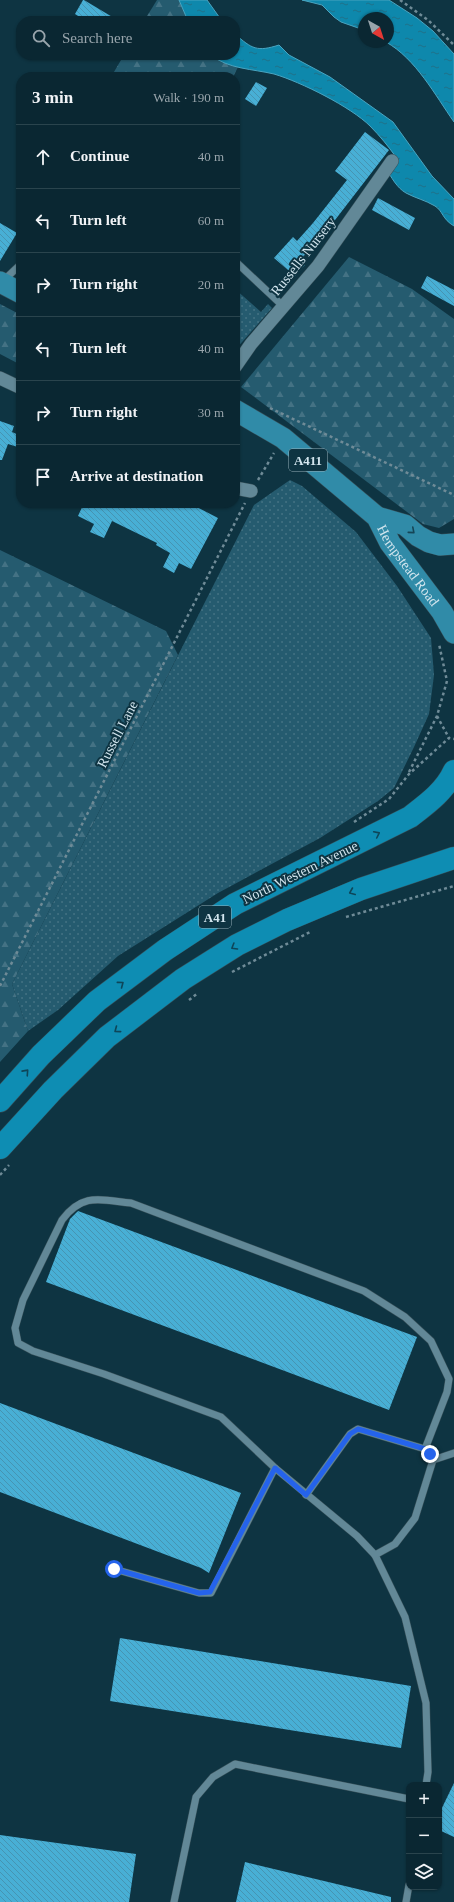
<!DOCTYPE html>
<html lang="en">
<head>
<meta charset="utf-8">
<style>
  :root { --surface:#0a2732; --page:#132f3a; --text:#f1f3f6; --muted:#99a5ac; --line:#2a444d }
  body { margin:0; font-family:"Times New Roman",serif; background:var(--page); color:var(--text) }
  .controls { position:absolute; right:12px; bottom:12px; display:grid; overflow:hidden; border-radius:8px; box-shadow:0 1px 3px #0004 }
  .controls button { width:36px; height:36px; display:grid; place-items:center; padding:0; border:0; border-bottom:1px solid var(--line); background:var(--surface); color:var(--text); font:20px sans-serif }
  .compass { position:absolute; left:358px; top:12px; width:36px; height:36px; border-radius:50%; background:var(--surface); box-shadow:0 1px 3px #0004; rotate:141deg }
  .stop { position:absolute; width:12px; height:12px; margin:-9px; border:3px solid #2563eb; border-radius:50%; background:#fff }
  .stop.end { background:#2563eb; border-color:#fff; box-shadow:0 1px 4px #0008 }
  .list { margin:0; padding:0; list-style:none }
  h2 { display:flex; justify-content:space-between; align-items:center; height:52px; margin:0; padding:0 16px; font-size:17px }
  h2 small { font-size:13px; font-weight:400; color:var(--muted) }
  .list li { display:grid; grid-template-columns:26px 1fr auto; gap:12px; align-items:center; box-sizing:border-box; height:64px; padding:0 16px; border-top:1px solid var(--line) }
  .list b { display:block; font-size:15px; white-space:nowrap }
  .list em { font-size:13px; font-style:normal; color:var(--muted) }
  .icon { flex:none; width:22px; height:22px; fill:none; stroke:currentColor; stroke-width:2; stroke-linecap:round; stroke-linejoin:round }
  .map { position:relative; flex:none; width:454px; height:1902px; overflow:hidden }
  .search { position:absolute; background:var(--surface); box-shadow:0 1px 3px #0004; left:16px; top:16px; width:224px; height:44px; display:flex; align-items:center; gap:10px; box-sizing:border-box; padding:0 14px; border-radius:16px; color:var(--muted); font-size:15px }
  .panel { position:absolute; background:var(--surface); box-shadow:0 1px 3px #0004; left:16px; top:72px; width:224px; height:436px; border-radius:16px }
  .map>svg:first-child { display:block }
  .grass { fill:url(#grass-dots) }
  .forest { fill:url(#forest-firs) }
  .water { fill:url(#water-ripples); stroke:#49a4c0 }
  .building { fill:url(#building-back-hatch) }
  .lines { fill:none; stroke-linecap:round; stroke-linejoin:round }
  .lane-casing { stroke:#375059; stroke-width:8 }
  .street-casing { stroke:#375059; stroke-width:14 }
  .primary-casing { stroke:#375059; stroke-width:22 }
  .highway-casing { stroke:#375059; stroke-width:23 }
  .path { stroke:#6f8b97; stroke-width:2.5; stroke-dasharray:3 3; stroke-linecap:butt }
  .lane { stroke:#628897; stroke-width:7 }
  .street { stroke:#628897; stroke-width:13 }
  .primary { stroke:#308ba8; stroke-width:21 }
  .highway { stroke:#0e8db3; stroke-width:22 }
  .oneway { stroke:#154556 }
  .oneway2 { stroke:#0e4659 }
  .route { stroke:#2563eb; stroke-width:5 }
  .labels { text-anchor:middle; stroke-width:4; stroke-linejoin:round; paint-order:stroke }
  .shield { fill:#0e3442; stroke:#97b0ba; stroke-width:1 }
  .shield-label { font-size:13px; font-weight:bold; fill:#d2e5ee }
  .street-label { font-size:14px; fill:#d2e5ee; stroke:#0e3442 }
</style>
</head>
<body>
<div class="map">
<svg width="454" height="1902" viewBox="0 0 454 1902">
  <defs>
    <pattern id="grass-dots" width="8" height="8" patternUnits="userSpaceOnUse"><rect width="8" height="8" fill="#255b6f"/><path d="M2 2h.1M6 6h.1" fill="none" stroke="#447284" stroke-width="1.8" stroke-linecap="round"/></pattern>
    <pattern id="forest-firs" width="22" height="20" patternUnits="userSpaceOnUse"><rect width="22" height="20" fill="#255b6f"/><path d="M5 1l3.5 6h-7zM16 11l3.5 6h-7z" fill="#447284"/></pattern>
    <pattern id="water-ripples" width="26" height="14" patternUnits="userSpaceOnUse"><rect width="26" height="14" fill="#0e88ac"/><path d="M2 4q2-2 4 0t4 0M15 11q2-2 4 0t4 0" fill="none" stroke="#1f7189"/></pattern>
    <pattern id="building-back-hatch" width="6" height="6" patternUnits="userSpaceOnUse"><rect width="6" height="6" fill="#48afd5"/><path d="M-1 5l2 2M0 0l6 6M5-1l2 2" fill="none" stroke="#4694b2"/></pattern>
  </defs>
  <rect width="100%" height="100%" fill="#0e3442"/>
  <g class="grass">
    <path d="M235,289L261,312L268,304L272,308L235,350Z"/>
    <path d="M290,480L302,486L356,532L397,586L431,638L434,675L429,714L414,747L394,788L378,801L320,838L218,893L118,956L58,1010L28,1031L12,984L254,505Z"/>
  </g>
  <g class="forest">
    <path d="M157,0H179L188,21H144Z"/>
    <path d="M124,55H211L216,59L238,67L233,77H111Z"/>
    <path d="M349,257L412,289L454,319V519L439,528L423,524L241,387Z"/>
    <path d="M0,304L21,315V365L0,354Z"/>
    <path d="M0,550L166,631L178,655L12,984L28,1031L0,1062Z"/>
  </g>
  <g class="water">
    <path d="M179,0H207L222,21H188Z"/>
    <path d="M302,0H389L417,18L433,31L454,54V122C435,95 416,59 386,42H388V18H364V30L341,22L334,17L322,5Z"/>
    <path d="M235,34C252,49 257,52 279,45L289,55L330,77L393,122L432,176L454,199V226C442,219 443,211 435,206C425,200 415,198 406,193C397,188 391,177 386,168L396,157C388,146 380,136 370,126C351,107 301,82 274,74C253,69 228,69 211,55H235Z"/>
  </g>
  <g class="building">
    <path d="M83,0H84L119,21H86L75,14Z"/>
    <path d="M256,82L267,88L256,106L245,99Z"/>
    <path d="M365,132L389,150L325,233L300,260L305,265L295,276L274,258L293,237L297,241L313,223L347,180L335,171Z"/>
    <path d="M378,198L415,218L409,230L372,210Z"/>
    <path d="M0,223L17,233L0,261Z"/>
    <path d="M427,276L454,290V306L421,288Z"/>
    <path d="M0,421L14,426L12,432L21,436V448L8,444L2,460H0Z"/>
    <path d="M84,503H189L218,518L191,569L179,563L174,573L163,567L170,553L156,545L157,543L112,521L104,538L90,532L94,524L78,516Z"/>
    <path d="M78,1211L417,1337L389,1410L46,1282L70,1219Z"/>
    <path d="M0,1403L241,1493L209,1573L201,1568L0,1492Z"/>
    <path d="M120,1638L411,1686L401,1748L110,1701Z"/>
    <path d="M454,1783V1837L439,1830V1814Z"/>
    <path d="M0,1835L136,1854L129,1902H0Z"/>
    <path d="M245,1862L391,1897V1902H236Z"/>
  </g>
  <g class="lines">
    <defs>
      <g id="lane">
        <path d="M235,261L284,307"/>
        <path d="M3,281L21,264"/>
        <path d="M425,1449L447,1392L449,1379L431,1341L405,1317L364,1291L131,1203C101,1200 83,1192 62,1220L23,1300L15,1328L18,1343L33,1351L104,1374L221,1417L275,1468L357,1536L375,1555L405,1617L426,1703L428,1772L426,1785"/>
        <path d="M433,1460L454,1453"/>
        <path d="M306,1495L350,1434L358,1429L425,1449L433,1460L415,1518L395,1544L375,1555"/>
        <path d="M114,1569L199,1593H211L275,1468"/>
        <path d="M174,1902L196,1797L213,1777L235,1764L409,1799"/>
        <path d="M406,1902L409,1885"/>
      </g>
      <g id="street">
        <path d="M235,367L251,344L318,266L392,161"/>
        <path d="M0,378L21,388"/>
        <path d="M235,488L251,491"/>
      </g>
      <g id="primary">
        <path d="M0,282L21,293"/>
        <path id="s1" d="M235,410L283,438L377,517L390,543L442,612L454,633"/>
        <path d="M377,517L405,525L418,536L429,542L440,545L454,544"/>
      </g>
      <g id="highway">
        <path d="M0,1101L41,1055L97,1001L165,950L235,904L410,817C427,804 445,791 454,771"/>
        <path d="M0,1148L53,1090L107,1037L183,979L237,945L287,920L361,889L454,858"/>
      </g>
    </defs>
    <use href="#lane" class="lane-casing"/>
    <use href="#street" class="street-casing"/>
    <use href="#primary" class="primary-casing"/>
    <use href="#highway" class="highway-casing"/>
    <g class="path">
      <path d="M400,0L428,20L454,45"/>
      <path d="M270,408L454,495"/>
      <path d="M258,480L274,453"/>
      <path d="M437,716L449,738"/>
      <path d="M409,772L437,716L447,681L439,644"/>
      <path d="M354,822L389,799L409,774L449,738L454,739"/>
      <path d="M346,917L454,886"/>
      <path d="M232,972L312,931"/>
      <path d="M0,986L245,503"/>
      <path d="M189,1000L198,993"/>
      <path d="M0,1175L9,1165"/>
    </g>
    <use href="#lane" class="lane"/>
    <use href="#street" class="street"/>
    <use href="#primary" class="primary"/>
    <use href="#highway" class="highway"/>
  </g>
  <defs><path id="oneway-chevron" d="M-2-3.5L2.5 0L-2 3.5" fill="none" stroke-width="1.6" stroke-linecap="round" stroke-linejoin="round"/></defs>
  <use class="oneway" href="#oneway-chevron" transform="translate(412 531) rotate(41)"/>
  <g class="oneway2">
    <use href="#oneway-chevron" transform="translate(377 834) rotate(-26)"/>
    <use href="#oneway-chevron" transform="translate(352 892) rotate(157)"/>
    <use href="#oneway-chevron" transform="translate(234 947) rotate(149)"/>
    <use href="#oneway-chevron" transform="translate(121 984) rotate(-37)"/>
    <use href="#oneway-chevron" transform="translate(117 1030) rotate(143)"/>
    <use href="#oneway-chevron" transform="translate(26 1072) rotate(-48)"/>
  </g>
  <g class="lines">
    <path class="route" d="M114,1569L199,1593L210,1592L275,1468L306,1495L350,1434L358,1429L425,1449L430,1454"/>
  </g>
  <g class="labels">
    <g class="shield">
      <rect x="289" y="449" width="38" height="22" rx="3"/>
      <rect x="199" y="906" width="32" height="22" rx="3"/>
    </g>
    <g class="shield-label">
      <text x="308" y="465">A411</text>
      <text x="215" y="922">A41</text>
    </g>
    <g class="street-label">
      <text transform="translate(303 256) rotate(-52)" y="5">Russells Nursery</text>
      <text dy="5" stroke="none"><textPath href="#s1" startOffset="236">Hempstead Road</textPath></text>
      <text transform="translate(117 734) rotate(-63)" y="5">Russell Lane</text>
      <text transform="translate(300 872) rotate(-26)" y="5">North Western Avenue</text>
    </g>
  </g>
</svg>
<div class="controls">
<button>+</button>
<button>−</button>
<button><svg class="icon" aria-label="layers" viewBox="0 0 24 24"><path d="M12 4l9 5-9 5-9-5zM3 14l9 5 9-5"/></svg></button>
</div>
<svg class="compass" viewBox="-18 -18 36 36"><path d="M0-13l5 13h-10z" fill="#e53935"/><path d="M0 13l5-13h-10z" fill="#99a5ac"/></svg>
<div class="stop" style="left:114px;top:1569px"></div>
<div class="stop end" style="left:430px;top:1454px"></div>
<div class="search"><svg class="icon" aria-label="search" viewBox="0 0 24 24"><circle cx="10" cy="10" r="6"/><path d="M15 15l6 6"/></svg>Search here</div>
<section class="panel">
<h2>3 min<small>Walk · 190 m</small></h2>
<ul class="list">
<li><svg class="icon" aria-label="ahead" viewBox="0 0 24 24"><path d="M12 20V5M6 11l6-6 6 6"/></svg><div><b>Continue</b></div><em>40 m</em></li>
<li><svg class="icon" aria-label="left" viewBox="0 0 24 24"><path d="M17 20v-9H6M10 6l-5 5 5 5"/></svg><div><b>Turn left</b></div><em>60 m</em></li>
<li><svg class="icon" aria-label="right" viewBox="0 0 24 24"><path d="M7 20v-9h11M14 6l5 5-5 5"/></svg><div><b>Turn right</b></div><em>20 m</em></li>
<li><svg class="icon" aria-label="left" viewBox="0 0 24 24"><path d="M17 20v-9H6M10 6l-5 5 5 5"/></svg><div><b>Turn left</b></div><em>40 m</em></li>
<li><svg class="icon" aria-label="right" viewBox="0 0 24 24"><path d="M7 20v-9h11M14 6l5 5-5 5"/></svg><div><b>Turn right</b></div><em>30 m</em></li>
<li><svg class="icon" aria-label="arrive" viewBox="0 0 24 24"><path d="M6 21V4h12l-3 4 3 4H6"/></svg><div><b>Arrive at destination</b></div></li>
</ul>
</section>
</div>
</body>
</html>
